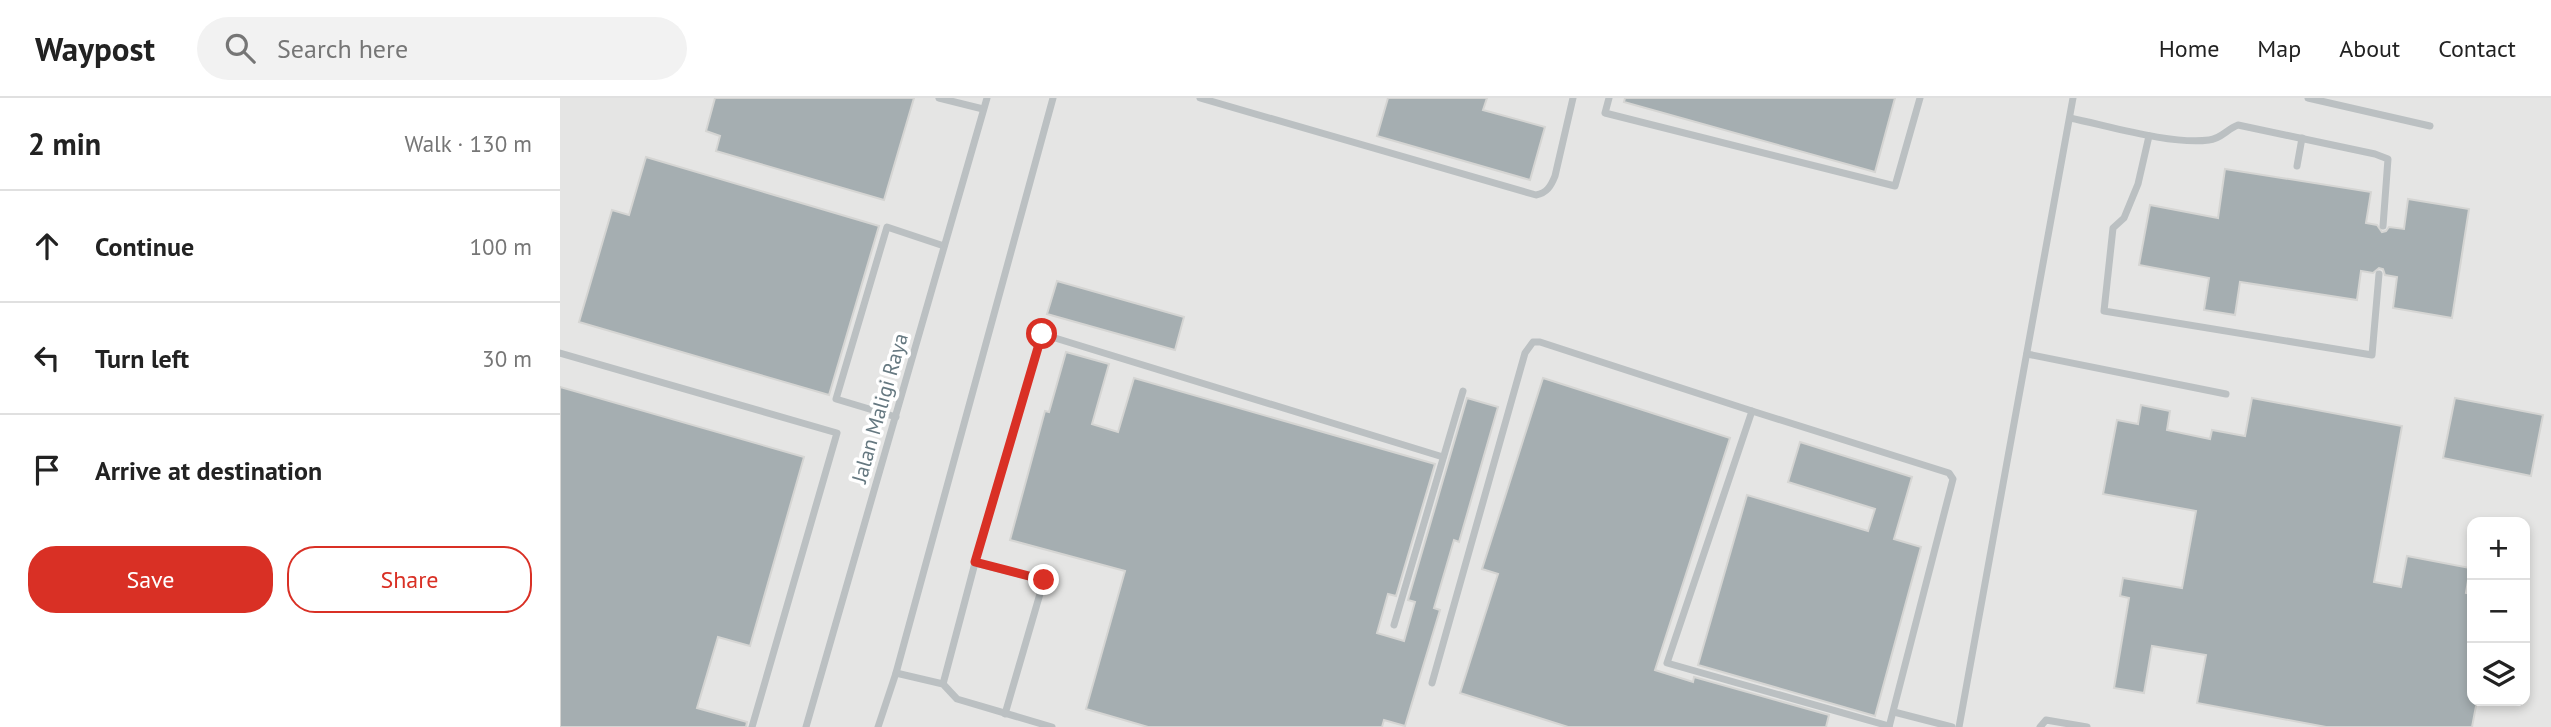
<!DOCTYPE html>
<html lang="en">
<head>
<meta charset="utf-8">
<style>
  :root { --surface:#fff; --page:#f2f2f2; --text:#222; --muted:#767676; --line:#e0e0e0; --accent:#d93025 }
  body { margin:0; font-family:"PT Sans",sans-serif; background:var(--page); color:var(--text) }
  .controls { position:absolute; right:21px; bottom:21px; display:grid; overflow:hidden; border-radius:14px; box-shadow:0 4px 10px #0003 }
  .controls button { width:63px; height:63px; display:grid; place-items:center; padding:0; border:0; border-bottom:2px solid var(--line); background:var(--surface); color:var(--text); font:35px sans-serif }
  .stop { position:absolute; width:21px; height:21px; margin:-16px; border:5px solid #d93025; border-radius:50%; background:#fff }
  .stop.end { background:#d93025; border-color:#fff; box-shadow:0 2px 7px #0008 }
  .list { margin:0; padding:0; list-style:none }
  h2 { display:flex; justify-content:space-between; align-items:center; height:91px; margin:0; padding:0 28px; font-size:30px }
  h2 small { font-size:23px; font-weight:400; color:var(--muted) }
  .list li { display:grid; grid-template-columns:46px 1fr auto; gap:21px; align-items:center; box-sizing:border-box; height:112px; padding:0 28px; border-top:2px solid var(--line) }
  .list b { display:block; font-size:26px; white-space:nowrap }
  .list em { font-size:23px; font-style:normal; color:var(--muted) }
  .actions { display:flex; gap:14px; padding:21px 28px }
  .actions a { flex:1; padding:16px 0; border:2px solid var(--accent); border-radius:28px; text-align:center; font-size:24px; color:var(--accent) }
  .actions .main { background:var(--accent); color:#fff }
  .icon { flex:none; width:38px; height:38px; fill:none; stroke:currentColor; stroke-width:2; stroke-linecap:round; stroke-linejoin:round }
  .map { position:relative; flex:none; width:1991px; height:629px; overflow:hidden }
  header { display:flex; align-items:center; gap:42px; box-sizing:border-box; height:98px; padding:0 35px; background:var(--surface); border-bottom:2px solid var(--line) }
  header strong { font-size:33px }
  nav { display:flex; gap:38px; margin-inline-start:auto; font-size:24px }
  .search { width:490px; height:63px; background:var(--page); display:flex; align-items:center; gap:18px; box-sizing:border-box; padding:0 24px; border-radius:38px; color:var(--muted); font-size:26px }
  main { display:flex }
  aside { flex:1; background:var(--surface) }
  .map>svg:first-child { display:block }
  .built { fill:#e5e5e4; fill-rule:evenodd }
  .building { fill:#a5aeb1; stroke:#d5d5d3; stroke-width:2 }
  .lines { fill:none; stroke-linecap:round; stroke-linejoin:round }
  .service { stroke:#bbc0c2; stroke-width:7 }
  .route { stroke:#d93025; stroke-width:9 }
  .labels { text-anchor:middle; stroke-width:7; stroke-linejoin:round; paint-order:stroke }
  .street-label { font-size:21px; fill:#657880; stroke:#fff }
</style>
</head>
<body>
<header>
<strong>Waypost</strong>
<div class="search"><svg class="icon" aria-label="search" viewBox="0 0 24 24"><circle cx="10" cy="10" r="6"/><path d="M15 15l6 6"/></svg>Search here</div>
<nav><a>Home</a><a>Map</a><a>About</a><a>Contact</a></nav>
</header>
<main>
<aside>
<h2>2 min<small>Walk · 130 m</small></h2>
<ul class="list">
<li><svg class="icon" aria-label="ahead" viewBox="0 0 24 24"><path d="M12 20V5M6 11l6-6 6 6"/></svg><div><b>Continue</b></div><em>100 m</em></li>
<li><svg class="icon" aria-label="left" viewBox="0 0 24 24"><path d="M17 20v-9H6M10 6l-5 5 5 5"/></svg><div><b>Turn left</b></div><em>30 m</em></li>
<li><svg class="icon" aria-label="arrive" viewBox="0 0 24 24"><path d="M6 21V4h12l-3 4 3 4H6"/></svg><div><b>Arrive at destination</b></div></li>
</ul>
<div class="actions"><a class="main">Save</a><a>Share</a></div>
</aside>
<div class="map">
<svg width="1991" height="629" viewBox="0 0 1991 629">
  <rect width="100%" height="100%" fill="#f4f4f0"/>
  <path class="built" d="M0,0H1991V629H0ZM1912,424H1965V603H1912Z"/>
  <g class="building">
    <path d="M155,0H354L324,102L156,53L160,38L146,33Z"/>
    <path d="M828,0H927L923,12L985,29L970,82L817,38Z"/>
    <path d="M1065,0H1335L1315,74L1064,4Z"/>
    <path d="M86,59L319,128L269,297L19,224L52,112L69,117Z"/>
    <path d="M1665,71L1811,94L1806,125L1817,127L1822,134L1826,133L1829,129L1844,131L1848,101L1909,111L1892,220L1833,210L1837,179L1825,177L1823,171L1819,170L1813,175L1801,173L1797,202L1680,184L1675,217L1644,212L1649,180L1579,167L1590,107L1658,120Z"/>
    <path d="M497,183L624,219L615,252L487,216Z"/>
    <path d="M506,254L549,266L532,326L558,334L574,280L875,366L836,498L828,496L817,535L844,543L855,504L848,502L907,300L938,309L899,444L894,442L874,510L880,512L845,628L824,622L822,629H588L526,611L565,473L450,442L485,313L489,314Z"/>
    <path d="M983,280L1170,340L1095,572L1133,584L1134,579L1269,617L1266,629H1008L900,595L938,476L922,471Z"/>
    <path d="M0,289L244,359L190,548L158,539L137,610L187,624L186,629H0Z"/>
    <path d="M1692,300L1842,328L1814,484L1841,489L1847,458L1910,470L1906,495L1912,496V603H1917L1912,629H1766L1637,605L1646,557L1592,548L1584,595L1554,590L1569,500L1560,498L1563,480L1622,490L1636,413L1543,396L1557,322L1578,326L1581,307L1610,313L1607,332L1650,341L1652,332L1685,338Z"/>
    <path d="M1895,300L1983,317L1971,378L1883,360Z"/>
    <path d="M1240,344L1352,379L1334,441L1361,449L1315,618L1138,567L1187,397L1308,433L1315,411L1228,384Z"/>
  </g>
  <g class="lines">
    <g class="service">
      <path d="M379,0L423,11"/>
      <path d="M640,0L976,97C987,95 991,88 995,78L1013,0"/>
      <path d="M1049,0L1045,15L1335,88L1360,0"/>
      <path d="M1748,0L1870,28"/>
      <path d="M1510,20C1549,28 1611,47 1649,42C1661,41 1667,31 1678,27L1815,56L1828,61L1823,128"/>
      <path d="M1589,38L1578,86L1564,120L1553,130L1544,213L1812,257L1819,176"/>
      <path d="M1737,68L1742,40"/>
      <path d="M0,255L277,335L192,629"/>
      <path d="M1467,256L1666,296"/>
      <path d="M1192,313L1107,565L1329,628"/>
      <path d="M336,319L276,301L327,129L384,148"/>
      <path d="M834,527L903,293"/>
      <path d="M336,575L383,586L397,601L492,629"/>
      <path d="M872,585L965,255L973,244H980L1192,313L1389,375L1393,381L1329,629"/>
      <path d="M383,586L415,465"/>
      <path d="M1334,614L1392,629"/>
      <path d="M445,616L484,482L415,465L482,236L883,359"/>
      <path d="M246,629L427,0"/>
      <path d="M318,629L336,575L493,0"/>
      <path d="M1399,629L1513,0"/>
      <path d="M1480,629L1486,622L1527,629"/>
    </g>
  </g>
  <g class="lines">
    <path class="route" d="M482,236L415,464L484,482"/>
  </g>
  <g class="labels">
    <g class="street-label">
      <text transform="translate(320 310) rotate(-74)" y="7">Jalan Maligi Raya</text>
    </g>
  </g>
</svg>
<div class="controls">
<button>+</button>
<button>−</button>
<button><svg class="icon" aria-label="layers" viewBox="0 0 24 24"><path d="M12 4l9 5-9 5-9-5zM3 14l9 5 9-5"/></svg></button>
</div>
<div class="stop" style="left:482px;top:236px"></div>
<div class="stop end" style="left:484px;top:482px"></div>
</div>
</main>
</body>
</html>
